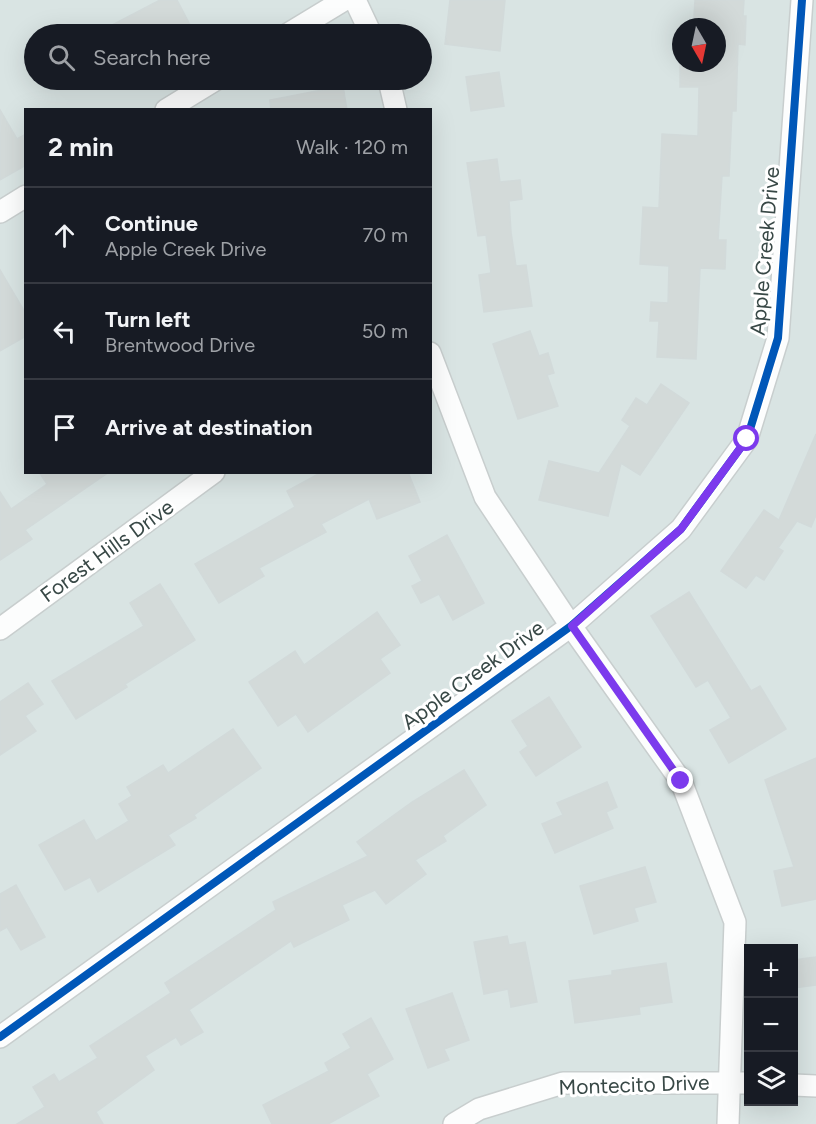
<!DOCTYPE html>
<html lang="en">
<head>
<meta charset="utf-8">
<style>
  :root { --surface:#171b24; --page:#20242c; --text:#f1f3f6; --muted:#9ea1a6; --line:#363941 }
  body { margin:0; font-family:Figtree,sans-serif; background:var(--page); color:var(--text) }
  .controls { position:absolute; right:18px; bottom:18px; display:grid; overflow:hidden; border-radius:0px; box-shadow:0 6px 24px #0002 }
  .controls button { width:54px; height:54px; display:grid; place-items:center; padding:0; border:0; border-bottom:2px solid var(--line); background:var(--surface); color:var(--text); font:30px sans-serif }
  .compass { position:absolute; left:672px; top:18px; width:54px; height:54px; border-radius:50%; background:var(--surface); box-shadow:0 6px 24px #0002; rotate:171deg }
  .stop { position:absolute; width:18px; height:18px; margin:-14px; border:4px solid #7c3aed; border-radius:50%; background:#fff }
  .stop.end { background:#7c3aed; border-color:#fff; box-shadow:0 2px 6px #0008 }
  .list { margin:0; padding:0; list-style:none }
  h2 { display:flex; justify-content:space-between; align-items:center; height:78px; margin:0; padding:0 24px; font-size:26px }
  h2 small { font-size:20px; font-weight:400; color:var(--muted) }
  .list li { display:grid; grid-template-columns:39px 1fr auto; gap:18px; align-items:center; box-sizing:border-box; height:96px; padding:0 24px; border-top:2px solid var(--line) }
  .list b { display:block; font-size:22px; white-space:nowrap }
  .list p { margin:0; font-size:20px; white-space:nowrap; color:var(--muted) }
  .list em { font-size:20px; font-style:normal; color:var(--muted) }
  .icon { flex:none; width:33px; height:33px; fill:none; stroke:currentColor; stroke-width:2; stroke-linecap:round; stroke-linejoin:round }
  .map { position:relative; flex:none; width:816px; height:1124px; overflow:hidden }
  .search { position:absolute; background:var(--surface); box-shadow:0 6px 24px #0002; left:24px; top:24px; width:408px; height:66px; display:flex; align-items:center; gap:15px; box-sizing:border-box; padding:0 21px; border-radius:33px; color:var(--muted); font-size:22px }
  .panel { position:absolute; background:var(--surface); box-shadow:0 6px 24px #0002; left:24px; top:108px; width:408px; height:366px; border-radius:0px }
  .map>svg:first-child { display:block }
  .residential { fill:#d9e4e3; fill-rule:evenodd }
  .building { fill:#d3dad9; stroke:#d2dada; stroke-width:1.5 }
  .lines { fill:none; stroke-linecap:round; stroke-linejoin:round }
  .street-casing { stroke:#c8cece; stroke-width:24 }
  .street { stroke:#fcfdfd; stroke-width:21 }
  .cycleway-casing { stroke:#fff; stroke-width:11 }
  .cycleway { stroke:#0057b8; stroke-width:8 }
  .route { stroke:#7c3aed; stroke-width:8 }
  .labels { text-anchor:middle; stroke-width:6; stroke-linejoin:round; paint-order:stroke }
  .street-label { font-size:21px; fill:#384846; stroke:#fff }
</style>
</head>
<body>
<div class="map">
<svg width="816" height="1124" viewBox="0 0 816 1124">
  <rect width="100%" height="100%" fill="#ecf2f2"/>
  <path class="residential" d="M0,0H816V1124H0ZM681,27H717V63H681ZM34,34H422V80H34ZM26,110H430V472H26ZM748,948H794V1102H748Z"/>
  <g class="building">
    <path d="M160,0H177L190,25L173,34H95Z"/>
    <path d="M450,0H505L500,51L445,44Z"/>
    <path d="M695,0H744L743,16H746L745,45L738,44L736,111H732L729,176H722L718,240H726L725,269L700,268L696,359L657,357L659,321H650L651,302L668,303L669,266L640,264L643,207L659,208L662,134L698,136L699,87H680V63H717V27H703L704,19L694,18Z"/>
    <path d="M499,72L504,106L471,111L466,77Z"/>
    <path d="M343,86L347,110H271L270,100Z"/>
    <path d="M0,110L17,139L26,134V165L0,180Z"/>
    <path d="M497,159L500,182L520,180L522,199L509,201L511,232L516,266L526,265L532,306L484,312L479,275L491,273L486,235L478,236L467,163Z"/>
    <path d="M0,270L26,314V336L0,351Z"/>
    <path d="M530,331L539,356L548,353L554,373L547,375L558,406L518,419L493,344Z"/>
    <path d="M661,384L689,403L640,475L621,463L608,516L539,500L549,461L599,473L630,426L622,420L636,398L647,405Z"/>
    <path d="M816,434V515L811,527L797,521L778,548L783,551L764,580L756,575L746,588L721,571L764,510L779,520Z"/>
    <path d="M39,472H109L25,530L32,539L0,560V492L11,509L47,484Z"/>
    <path d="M322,472H408L420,502L377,519L369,499L321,524L326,532L259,568L264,576L219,603L195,564L295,507L287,491Z"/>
    <path d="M447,535L484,603L453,620L439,594L421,603L412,586L422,581L409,556Z"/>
    <path d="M160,584L195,640L125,684L127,687L76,719L52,681L144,626L130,603Z"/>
    <path d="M689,592L751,691L760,686L786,729L729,763L710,730L731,718L708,680L696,687L651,616Z"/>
    <path d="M377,612L400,645L380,659L390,673L308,732L296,714L278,726L249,682L295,651L304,665Z"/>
    <path d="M28,683L43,704L25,716L36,731L0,755V702Z"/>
    <path d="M549,697L581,747L536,776L520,752L528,746L512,721Z"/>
    <path d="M233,729L261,768L194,815L196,818L168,835L175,845L98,892L90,877L65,890L39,845L84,820L96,841L129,821L119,804L132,796L127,787L163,765L168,773Z"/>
    <path d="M816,758V899L782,906L774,871L794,867L765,780Z"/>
    <path d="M464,770L486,805L443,836L446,841L415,860L426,874L386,904L375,890L342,905L349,920L294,947L291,941L189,1010L203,1032L181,1045L176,1037L145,1056L154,1070L96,1112L103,1124H17L45,1107L33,1087L54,1074L59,1082L98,1058L90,1046L171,993L165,983L276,910L273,902L368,856L357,842L412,802Z"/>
    <path d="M607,782L617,807L606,812L613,828L555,853L542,824L563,815L557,803Z"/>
    <path d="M645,867L656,902L634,908L638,921L594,934L580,886Z"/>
    <path d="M16,885L45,937L21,950L7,927L0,931V894Z"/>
    <path d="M507,936L509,945L525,942L537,1002L511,1007L508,989L484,994L474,942Z"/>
    <path d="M816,957V985L794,988V960Z"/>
    <path d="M666,963L672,1002L639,1007L640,1014L575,1023L569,981L612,975V971Z"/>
    <path d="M452,993L469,1040L444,1049L449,1060L428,1068L406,1009Z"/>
    <path d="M371,1018L393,1059L367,1074L379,1096L328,1124H272L263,1105L329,1071L325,1063L351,1048L343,1034Z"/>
  </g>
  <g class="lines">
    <defs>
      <g id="street">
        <path d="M355,0L371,34"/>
        <path d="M288,34L344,0"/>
        <path d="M389,80L396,110"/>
        <path d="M166,110L215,80"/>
        <path d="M0,212L26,196"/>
        <path d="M430,353L485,497L571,626L681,781L735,922L728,1124"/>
        <path d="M0,629L214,472"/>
        <path d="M0,1037L571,626L681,529L747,439L778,338L802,0"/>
        <path d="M794,1085L816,1086"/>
        <path d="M454,1124L479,1109L563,1083H748"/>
      </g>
    </defs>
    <use href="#street" class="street-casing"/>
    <use href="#street" class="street"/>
    <defs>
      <path id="cycleway" d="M0,1037L571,626L681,529L747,439L778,338L802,0"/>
    </defs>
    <use href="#cycleway" class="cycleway-casing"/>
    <use href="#cycleway" class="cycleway"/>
  </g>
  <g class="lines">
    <path class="route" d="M681,781L572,626L681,529L747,439"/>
  </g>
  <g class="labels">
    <g class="street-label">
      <text transform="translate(765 251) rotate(-85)" y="7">Apple Creek Drive</text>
      <text transform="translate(107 551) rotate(-36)" y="7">Forest Hills Drive</text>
      <text transform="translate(473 675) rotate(-36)" y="7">Apple Creek Drive</text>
      <text transform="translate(634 1085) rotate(-2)" y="7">Montecito Drive</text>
    </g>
  </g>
</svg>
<div class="controls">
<button>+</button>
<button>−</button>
<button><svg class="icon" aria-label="layers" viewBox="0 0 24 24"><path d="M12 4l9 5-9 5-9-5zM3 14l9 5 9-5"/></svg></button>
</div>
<svg class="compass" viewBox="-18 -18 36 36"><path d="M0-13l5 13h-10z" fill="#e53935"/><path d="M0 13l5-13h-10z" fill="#9ea1a6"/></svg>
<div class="stop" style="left:747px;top:439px"></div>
<div class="stop end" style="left:681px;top:781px"></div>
<div class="search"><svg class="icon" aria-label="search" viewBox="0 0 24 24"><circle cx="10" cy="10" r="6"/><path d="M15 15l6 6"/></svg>Search here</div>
<section class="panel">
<h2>2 min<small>Walk · 120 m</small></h2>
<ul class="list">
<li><svg class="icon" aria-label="ahead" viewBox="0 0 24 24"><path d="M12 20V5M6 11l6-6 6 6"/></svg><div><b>Continue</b><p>Apple Creek Drive</p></div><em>70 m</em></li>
<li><svg class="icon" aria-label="left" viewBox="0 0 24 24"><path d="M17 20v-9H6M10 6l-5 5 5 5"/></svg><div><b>Turn left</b><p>Brentwood Drive</p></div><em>50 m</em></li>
<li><svg class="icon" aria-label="arrive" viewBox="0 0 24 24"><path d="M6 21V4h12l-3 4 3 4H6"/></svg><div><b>Arrive at destination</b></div></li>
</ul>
</section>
</div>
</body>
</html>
